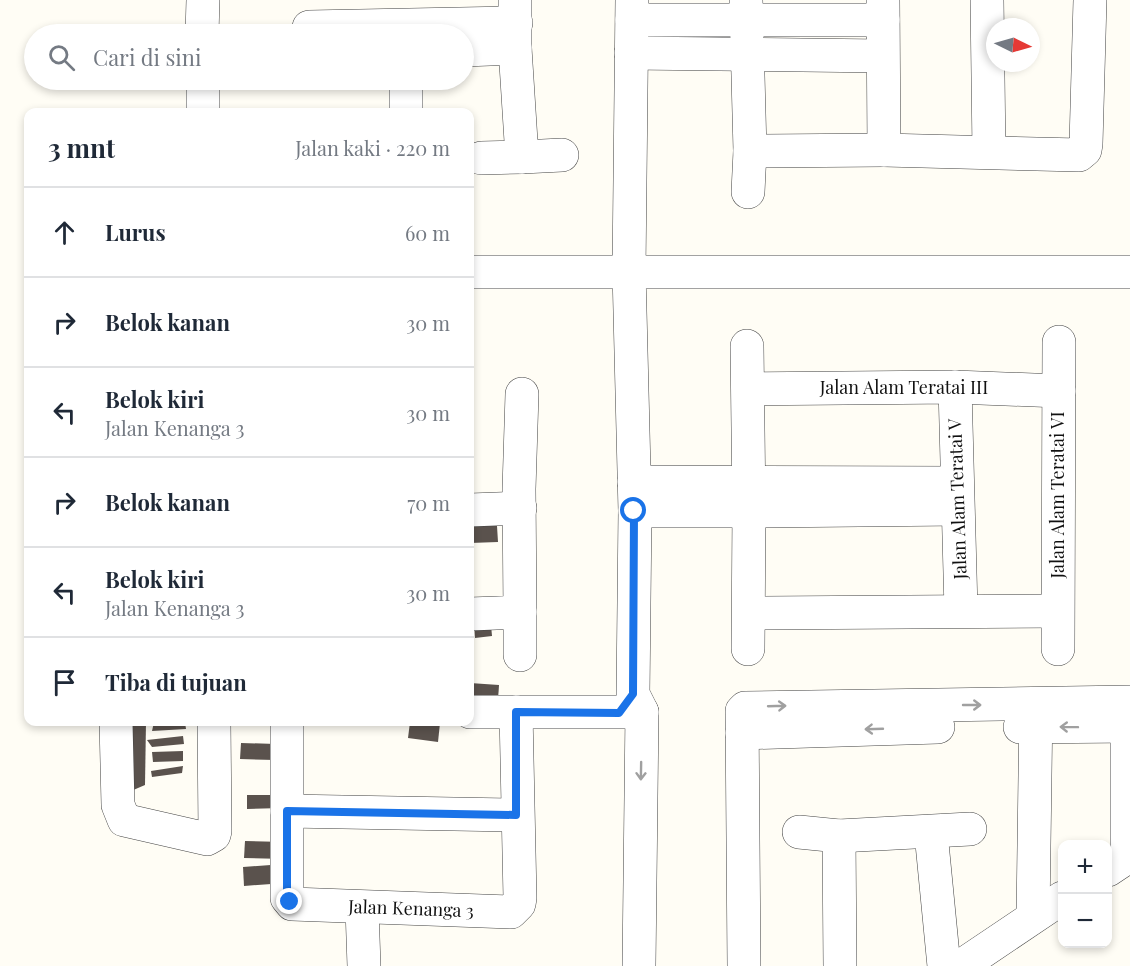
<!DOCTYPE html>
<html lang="id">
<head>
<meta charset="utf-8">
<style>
  :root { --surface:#fff; --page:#f6f6f7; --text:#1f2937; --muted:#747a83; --line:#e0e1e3 }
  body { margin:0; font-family:"Playfair Display",serif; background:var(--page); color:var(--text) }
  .controls { position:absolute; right:18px; bottom:18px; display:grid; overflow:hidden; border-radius:12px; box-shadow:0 3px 9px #0003 }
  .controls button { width:54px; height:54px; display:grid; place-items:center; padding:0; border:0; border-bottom:2px solid var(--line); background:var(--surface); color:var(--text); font:30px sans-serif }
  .compass { position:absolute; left:986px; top:18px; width:54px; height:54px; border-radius:50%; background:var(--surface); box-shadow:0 3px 9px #0003; rotate:95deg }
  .stop { position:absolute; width:18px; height:18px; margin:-14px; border:4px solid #1a73e8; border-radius:50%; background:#fff }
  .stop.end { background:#1a73e8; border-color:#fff; box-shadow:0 2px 6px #0008 }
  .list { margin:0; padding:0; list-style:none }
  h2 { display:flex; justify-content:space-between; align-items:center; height:78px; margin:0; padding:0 24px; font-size:26px }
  h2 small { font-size:20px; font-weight:400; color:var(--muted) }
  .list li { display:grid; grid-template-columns:39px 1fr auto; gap:18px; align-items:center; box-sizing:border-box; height:90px; padding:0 24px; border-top:2px solid var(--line) }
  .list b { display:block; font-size:22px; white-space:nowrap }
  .list p { margin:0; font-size:20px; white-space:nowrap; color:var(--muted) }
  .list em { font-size:20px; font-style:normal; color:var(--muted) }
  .icon { flex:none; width:33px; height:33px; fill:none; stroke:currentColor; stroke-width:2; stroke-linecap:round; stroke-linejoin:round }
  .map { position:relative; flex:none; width:1130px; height:966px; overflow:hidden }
  .search { position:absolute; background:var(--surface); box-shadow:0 3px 9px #0003; left:24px; top:24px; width:450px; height:66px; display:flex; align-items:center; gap:15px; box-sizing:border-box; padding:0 21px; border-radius:33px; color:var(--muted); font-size:22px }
  .panel { position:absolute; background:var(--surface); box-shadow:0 3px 9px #0003; left:24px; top:108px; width:450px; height:618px; border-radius:12px }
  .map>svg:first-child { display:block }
  .building { fill:#5a524d }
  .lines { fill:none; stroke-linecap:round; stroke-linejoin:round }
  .minor-casing { stroke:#444; stroke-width:34 }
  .minor { stroke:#fff; stroke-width:33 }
  .oneway { stroke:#a0a0a0 }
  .route { stroke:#1a73e8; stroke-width:8 }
  .labels { text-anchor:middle; stroke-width:6; stroke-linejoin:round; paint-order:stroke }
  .street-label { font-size:18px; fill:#111; stroke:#fff }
</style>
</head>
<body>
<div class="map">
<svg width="1130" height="966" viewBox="0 0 1130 966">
  <rect width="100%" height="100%" fill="#fffdf5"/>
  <g class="building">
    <path d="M470,526H497L498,542L470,543Z"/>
    <path d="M474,621L491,625L492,636L475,638Z"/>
    <path d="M470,683L499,685L498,700L470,698Z"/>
    <path d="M122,722H146L145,785L124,794Z"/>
    <path d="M154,722H185L186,729L152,731Z"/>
    <path d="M410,722L440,723L438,742L408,738Z"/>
    <path d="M183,736L184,744L152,747L147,740Z"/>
    <path d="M241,743L276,744L275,760L240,759Z"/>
    <path d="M183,751V761L153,762L152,752Z"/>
    <path d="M183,766L182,773L152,777L151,771Z"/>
    <path d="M247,795H282V808L247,809Z"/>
    <path d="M245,841L285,842V859L244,858Z"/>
    <path d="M284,864L285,883L244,886L243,867Z"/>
  </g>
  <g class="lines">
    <defs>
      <g id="minor">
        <path d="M632,0L629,271L635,511L633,694L642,712L639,966"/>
        <path d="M746,0L750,151L884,150L883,0"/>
        <path d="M987,0L989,152"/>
        <path d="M632,20H883"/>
        <path d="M309,27L516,23"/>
        <path d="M202,34L203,0"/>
        <path d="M464,50L515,48"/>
        <path d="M631,53L882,56"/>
        <path d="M203,80V112"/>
        <path d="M406,80V112"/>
        <path d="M884,150L1079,155L1085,150L1086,144L1090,0"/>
        <path d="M522,157L562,155"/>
        <path d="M481,158L522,157L515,48V0"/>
        <path d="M748,192L750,151"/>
        <path d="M470,272H1130"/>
        <path d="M747,346L749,511L957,509"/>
        <path d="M955,387L961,610"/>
        <path d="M749,389L955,387L1059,391"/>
        <path d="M634,482L956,483"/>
        <path d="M470,510L520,508"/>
        <path d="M635,511H749L748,649"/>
        <path d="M520,612V655"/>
        <path d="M750,613L1057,611"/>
        <path d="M470,614L520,612L519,489L522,394"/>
        <path d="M1058,649L1059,342"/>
        <path d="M470,712H642"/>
        <path d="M116,722L118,805L124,820L207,839L214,835L215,831L214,722"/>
        <path d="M287,722V898L292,904L511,912L519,904L520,898L516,712"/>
        <path d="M1020,727L1130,726"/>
        <path d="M742,733L938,727"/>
        <path d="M287,811L516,815"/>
        <path d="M799,832L839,836L970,829"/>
        <path d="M931,833L944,966"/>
        <path d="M839,836L840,966"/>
        <path d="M1108,870L1120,862L1127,851V705"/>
        <path d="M362,908L364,966"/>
        <path d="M1033,916L1036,705"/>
        <path d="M744,966L742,711L745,708L1130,702"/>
        <path d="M961,966L1062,898"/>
      </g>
    </defs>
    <use href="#minor" class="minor-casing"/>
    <use href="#minor" class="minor"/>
  </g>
  <defs><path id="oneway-shaft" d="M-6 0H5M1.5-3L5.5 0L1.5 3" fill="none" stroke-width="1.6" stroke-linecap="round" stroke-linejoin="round" transform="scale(1.5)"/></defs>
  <g class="oneway">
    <use href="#oneway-shaft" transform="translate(972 705)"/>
    <use href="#oneway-shaft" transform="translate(777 706) rotate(-2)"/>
    <use href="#oneway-shaft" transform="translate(1069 727) rotate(-179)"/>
    <use href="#oneway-shaft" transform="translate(874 729) rotate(178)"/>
    <use href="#oneway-shaft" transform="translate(641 771) rotate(91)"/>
  </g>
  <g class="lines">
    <path class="route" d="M290,902L287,898V811L516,815V712L619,713L633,694L634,511"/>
  </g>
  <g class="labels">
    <g class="street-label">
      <text x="904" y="394">Jalan Alam Teratai III</text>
      <text transform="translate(1058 495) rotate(-90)" y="6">Jalan Alam Teratai VI</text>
      <text transform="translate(958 499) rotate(-92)" y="6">Jalan Alam Teratai V</text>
      <text transform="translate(411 909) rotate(2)" y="6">Jalan Kenanga 3</text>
    </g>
  </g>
</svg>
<div class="controls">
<button>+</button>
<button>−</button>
</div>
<svg class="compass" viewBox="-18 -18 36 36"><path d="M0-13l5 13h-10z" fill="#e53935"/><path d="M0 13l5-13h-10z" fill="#747a83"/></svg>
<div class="stop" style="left:634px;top:511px"></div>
<div class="stop end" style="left:290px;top:902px"></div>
<div class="search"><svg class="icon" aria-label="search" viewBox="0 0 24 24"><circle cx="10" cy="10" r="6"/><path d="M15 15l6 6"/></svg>Cari di sini</div>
<section class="panel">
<h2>3 mnt<small>Jalan kaki · 220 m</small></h2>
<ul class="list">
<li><svg class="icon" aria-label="ahead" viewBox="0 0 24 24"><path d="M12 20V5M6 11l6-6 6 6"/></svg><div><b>Lurus</b></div><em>60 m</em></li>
<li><svg class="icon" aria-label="right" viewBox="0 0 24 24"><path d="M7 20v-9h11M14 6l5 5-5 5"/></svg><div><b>Belok kanan</b></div><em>30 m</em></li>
<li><svg class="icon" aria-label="left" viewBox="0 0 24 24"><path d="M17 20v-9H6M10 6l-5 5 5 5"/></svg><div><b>Belok kiri</b><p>Jalan Kenanga 3</p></div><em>30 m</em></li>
<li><svg class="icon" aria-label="right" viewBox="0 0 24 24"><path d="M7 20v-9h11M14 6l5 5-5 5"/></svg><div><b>Belok kanan</b></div><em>70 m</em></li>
<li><svg class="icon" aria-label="left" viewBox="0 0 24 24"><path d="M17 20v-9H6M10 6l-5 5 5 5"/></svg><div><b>Belok kiri</b><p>Jalan Kenanga 3</p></div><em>30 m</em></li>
<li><svg class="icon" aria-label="arrive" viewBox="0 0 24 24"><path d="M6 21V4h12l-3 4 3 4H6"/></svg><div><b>Tiba di tujuan</b></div></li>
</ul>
</section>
</div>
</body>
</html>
